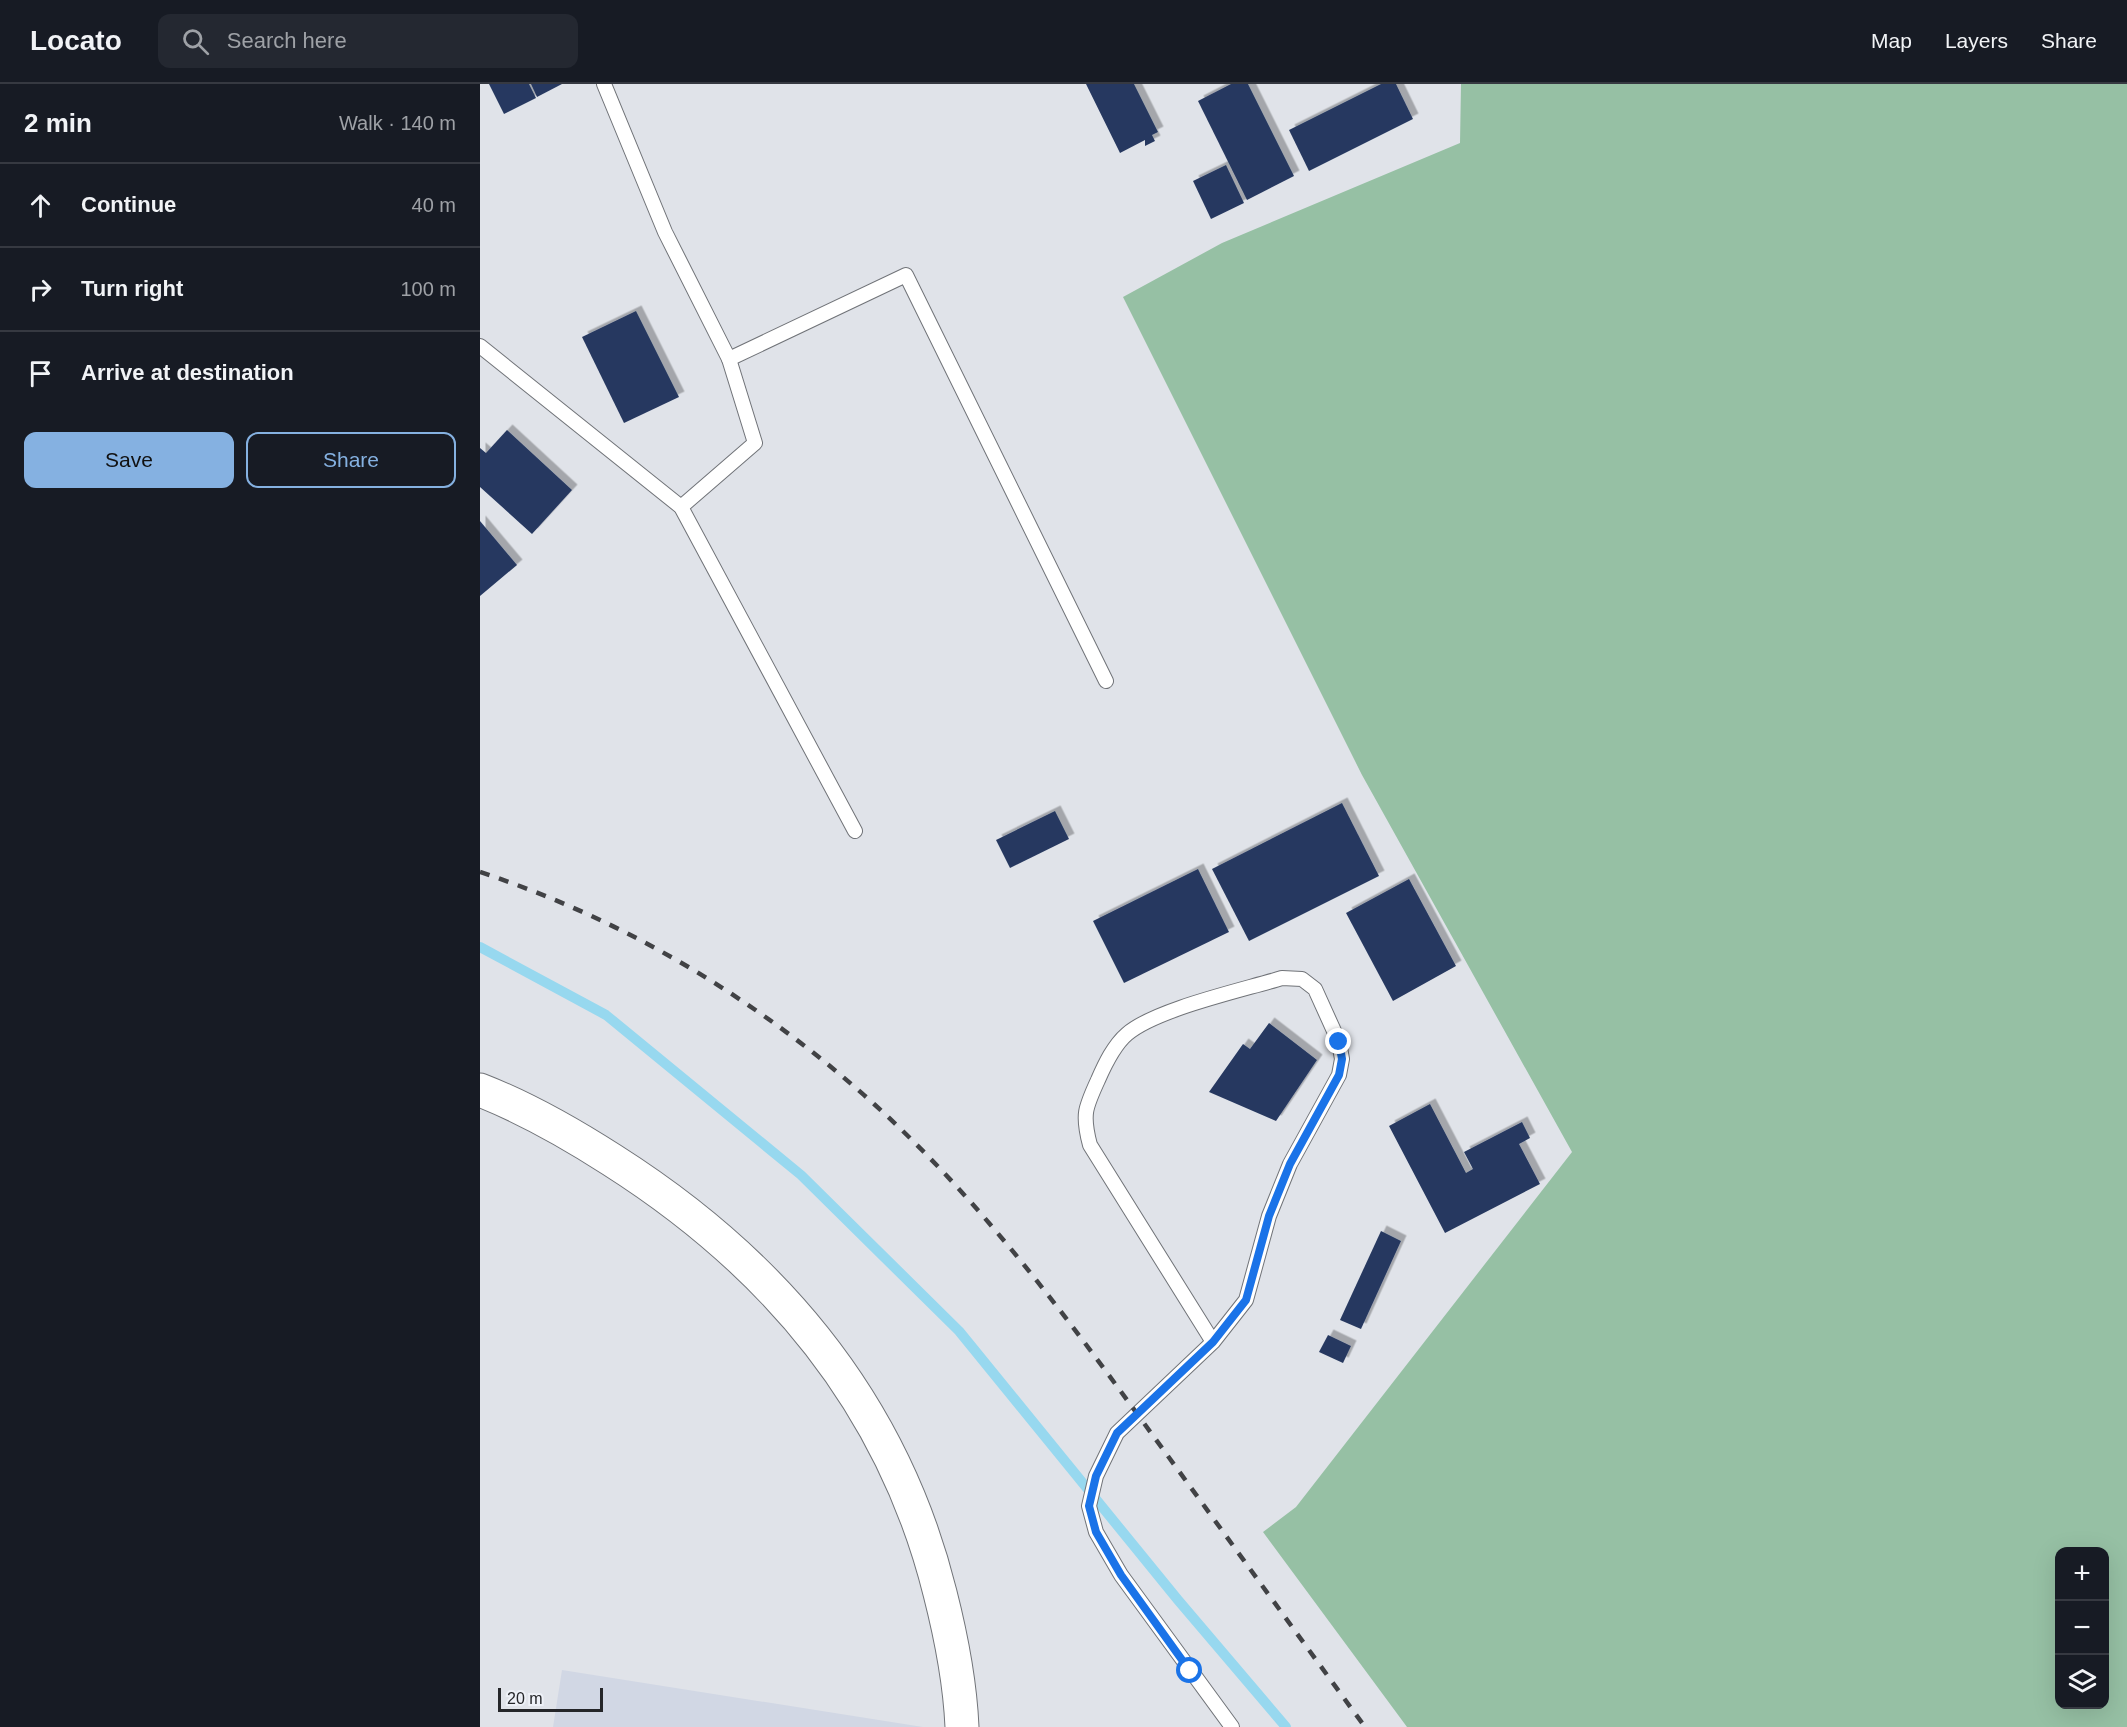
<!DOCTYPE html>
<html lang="en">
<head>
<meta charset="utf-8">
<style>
  :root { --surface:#171b24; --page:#242831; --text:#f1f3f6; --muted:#9ea1a6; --line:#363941; --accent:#85b1e1 }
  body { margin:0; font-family:Arial,sans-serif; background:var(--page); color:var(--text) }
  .controls { position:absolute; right:18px; bottom:18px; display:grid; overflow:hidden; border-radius:12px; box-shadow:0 6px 24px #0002 }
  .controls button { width:54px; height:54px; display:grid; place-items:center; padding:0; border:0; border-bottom:2px solid var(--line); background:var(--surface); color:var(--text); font:30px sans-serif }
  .scale { position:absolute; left:18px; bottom:15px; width:105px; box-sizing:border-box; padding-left:6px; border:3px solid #252629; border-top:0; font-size:16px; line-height:21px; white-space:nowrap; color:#252629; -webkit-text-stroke:4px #eef1f7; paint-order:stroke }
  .stop { position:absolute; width:18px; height:18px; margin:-14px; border:4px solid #1a73e8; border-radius:50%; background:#fff }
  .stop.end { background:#1a73e8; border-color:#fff; box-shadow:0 2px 6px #0008 }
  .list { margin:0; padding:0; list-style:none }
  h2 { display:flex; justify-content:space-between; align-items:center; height:78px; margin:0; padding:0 24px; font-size:26px }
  h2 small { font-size:20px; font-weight:400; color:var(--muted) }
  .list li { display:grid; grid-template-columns:39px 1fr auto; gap:18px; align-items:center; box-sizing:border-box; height:84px; padding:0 24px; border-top:2px solid var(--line) }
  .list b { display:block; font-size:22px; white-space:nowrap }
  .list em { font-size:20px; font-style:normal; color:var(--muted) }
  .actions { display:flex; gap:12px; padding:18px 24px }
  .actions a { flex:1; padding:14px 0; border:2px solid var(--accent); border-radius:12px; text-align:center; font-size:21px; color:var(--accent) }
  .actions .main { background:var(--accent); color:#111 }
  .icon { flex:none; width:33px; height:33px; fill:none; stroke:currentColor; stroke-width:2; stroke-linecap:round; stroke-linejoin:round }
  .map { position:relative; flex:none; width:1647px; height:1643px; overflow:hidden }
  header { display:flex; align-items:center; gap:36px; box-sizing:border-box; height:84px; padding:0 30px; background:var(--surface); border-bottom:2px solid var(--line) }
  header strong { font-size:28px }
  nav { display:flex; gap:33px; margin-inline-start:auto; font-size:21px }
  .search { width:420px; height:54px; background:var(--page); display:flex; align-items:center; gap:15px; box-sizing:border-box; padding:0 21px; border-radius:12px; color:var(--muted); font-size:22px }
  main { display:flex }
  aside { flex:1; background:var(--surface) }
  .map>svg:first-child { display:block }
  .built { fill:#d1d7e4 }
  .green { fill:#96c0a4; fill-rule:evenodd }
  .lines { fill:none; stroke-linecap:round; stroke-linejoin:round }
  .stream { stroke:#97d8ef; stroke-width:10 }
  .building { fill:#273960; filter:url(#shadow) }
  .service-casing { stroke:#707378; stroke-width:16 }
  .tertiary-casing { stroke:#707378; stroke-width:35 }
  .service { stroke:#fff; stroke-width:14 }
  .tertiary { stroke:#fff; stroke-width:33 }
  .rail { stroke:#414245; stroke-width:4.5; stroke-dasharray:10 10; stroke-linecap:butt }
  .route { stroke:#1a73e8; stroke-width:8 }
</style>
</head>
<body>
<header>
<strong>Locato</strong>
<div class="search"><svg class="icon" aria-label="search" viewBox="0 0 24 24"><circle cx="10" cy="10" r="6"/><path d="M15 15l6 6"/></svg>Search here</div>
<nav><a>Map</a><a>Layers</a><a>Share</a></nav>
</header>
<main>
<aside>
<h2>2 min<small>Walk · 140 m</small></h2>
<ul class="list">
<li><svg class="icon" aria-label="ahead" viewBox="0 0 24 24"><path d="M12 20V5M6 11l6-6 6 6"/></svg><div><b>Continue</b></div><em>40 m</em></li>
<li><svg class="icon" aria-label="right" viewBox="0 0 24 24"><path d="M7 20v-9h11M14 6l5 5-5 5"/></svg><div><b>Turn right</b></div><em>100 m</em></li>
<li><svg class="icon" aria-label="arrive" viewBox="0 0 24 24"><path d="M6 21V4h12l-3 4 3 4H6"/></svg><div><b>Arrive at destination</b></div></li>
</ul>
<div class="actions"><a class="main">Save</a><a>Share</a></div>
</aside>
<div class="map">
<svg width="1647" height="1643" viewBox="0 0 1647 1643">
  <defs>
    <filter id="shadow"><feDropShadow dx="5.5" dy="-5.5" stdDeviation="0" flood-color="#0004"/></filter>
  </defs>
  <rect width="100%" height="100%" fill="#e0e3e9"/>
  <path class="built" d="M82,1586L443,1643H73Z"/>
  <path class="green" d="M981,0H1647V1643H927L783,1448L816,1423L1092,1068L882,691L643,213L742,159L980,59ZM1580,1468H1624V1620H1580Z"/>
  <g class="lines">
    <path class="stream" d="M0,863L126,931L321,1091L479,1247L698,1516L806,1643"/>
  </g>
  <g class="building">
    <path d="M9,0H49L56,14L24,30Z"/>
    <path d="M51,0H82L57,13Z"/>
    <path d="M606,0H654L678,48L672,51L675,57L665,62V56L640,69Z"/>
    <path d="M751,0H768L814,92L767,116L718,17Z"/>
    <path d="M901,0H916L933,35L829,87L809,46Z"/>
    <path d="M746,81L764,119L731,135L713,97Z"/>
    <path d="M156,227L199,313L144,339L102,253Z"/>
    <path d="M27,346L92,406L52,450L0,403V364L6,369Z"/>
    <path d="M0,437L37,481L0,512Z"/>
    <path d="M862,719L899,792L769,857L732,785Z"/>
    <path d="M575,727L589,755L530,784L516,756Z"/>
    <path d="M718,785L749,848L644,899L613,837Z"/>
    <path d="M929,795L976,882L913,917L866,829Z"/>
    <path d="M789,939L837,976L796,1037L729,1008L763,960L770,965Z"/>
    <path d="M950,1020L986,1089L993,1085L984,1068L1042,1038L1050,1054L1039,1060L1060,1100L965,1149L909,1042Z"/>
    <path d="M901,1147L921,1157L881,1245L860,1236Z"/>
    <path d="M848,1251L871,1262L863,1279L839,1268Z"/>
  </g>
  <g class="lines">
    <defs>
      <g id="service">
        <path d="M124,0L185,148L249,275L275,359L201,423"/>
        <path d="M0,262L201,423L375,747"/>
        <path d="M249,275L426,191L626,597"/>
        <path d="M733,1258L610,1061C602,1031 605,1024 618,996C625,980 634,961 647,950C676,925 763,906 802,894L822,895L835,905L859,958L862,975L859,991L810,1080L789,1132L766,1216L733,1258L637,1349L616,1392L609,1422L616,1448L641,1491L752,1643"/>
      </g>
      <path id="tertiary" d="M0,1006C46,1024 90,1049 132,1076C294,1179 413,1320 460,1509C471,1552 480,1598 482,1643"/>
    </defs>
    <use href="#service" class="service-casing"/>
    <use href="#tertiary" class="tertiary-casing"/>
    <use href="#service" class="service"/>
    <use href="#tertiary" class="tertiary"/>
    <path class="rail" d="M0,788C146,836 280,917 394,1020C498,1114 584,1229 666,1342C739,1442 812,1543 885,1643"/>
  </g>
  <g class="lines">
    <path class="route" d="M710,1587L641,1491L616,1448L609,1422L616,1392L637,1349L733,1258L766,1216L789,1132L810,1080L859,991L862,975L859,958"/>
  </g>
</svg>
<div class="controls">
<button>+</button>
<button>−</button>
<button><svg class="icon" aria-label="layers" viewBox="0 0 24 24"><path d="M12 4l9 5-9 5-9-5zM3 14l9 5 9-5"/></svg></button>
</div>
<div class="scale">20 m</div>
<div class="stop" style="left:710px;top:1587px"></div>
<div class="stop end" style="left:859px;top:958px"></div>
</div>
</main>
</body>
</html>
